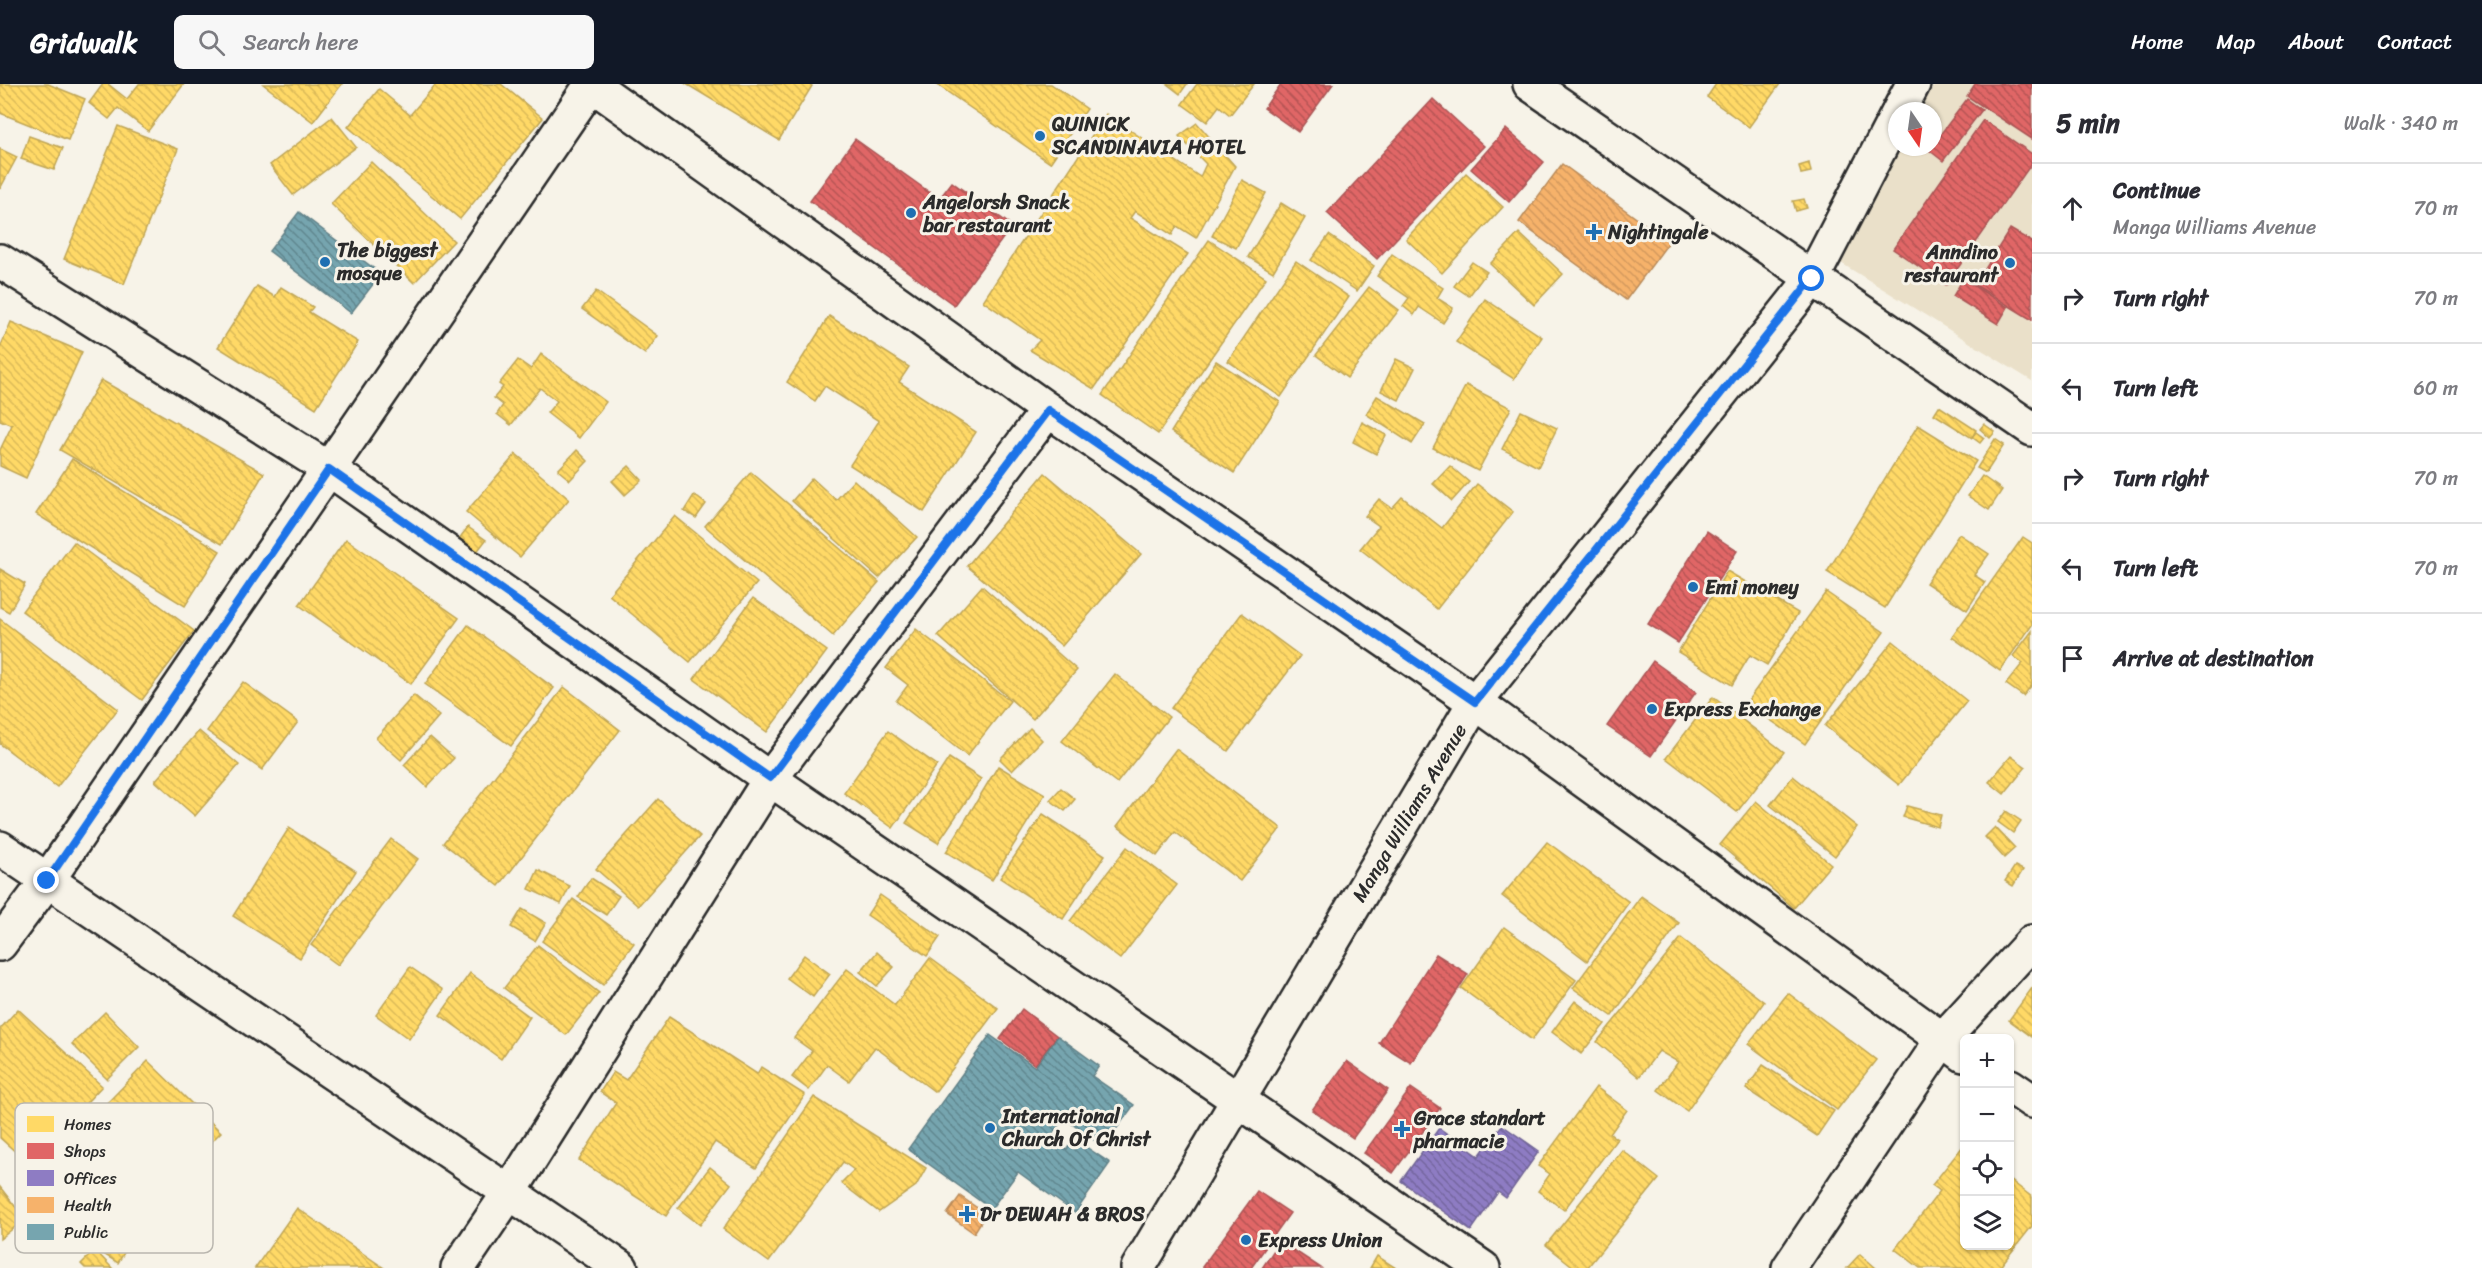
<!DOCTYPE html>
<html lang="en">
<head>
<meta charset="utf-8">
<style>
  :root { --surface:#fff; --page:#f7f7f7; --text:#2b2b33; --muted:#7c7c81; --line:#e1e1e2; --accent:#111827 }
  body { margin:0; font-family:Sriracha,sans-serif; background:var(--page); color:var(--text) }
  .controls { position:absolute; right:18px; bottom:18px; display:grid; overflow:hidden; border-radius:9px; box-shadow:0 2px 4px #0004 }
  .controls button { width:54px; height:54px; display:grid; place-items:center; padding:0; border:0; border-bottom:2px solid var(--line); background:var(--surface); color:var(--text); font:30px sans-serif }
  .compass { position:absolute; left:1888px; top:18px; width:54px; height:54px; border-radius:50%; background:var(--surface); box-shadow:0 2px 4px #0004; rotate:167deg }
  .stop { position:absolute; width:18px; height:18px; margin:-14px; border:4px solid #1a73e8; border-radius:50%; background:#fff }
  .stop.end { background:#1a73e8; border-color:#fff; box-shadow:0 2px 6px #0008 }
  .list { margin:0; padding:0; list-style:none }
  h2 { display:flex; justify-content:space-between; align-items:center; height:78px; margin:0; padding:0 24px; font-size:26px }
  h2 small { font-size:20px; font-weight:400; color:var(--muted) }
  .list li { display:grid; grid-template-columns:39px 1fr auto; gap:18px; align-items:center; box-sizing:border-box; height:90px; padding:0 24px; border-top:2px solid var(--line) }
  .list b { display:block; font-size:22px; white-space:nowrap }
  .list p { margin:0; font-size:20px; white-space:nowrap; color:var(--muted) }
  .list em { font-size:20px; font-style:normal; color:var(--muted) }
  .icon { flex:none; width:33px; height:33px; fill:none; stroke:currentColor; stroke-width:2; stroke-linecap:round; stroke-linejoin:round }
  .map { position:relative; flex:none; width:2032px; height:1184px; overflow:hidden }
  header { display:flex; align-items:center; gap:36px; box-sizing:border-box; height:84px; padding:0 30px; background:var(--accent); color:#fff }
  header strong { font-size:28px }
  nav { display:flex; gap:33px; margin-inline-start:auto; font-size:21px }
  .search { width:420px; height:54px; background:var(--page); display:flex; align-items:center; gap:15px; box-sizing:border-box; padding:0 21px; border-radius:9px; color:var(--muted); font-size:22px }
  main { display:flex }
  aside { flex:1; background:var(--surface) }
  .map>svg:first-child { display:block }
  .built { fill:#eae0c9 }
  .homes { fill:url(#homes-back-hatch); stroke:#bfa554; stroke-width:1.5 }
  .shops { fill:url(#shops-back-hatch); stroke:#aa5454; stroke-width:1.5 }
  .offices { fill:url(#offices-back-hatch); stroke:#706495; stroke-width:1.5 }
  .health { fill:url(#health-back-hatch); stroke:#b98a58; stroke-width:1.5 }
  .public { fill:url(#public-back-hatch); stroke:#608087; stroke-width:1.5 }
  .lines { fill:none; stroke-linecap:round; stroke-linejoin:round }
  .minor-casing { stroke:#2b2b2b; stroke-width:38 }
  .secondary-casing { stroke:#2b2b2b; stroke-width:38 }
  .minor { stroke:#f7f3e8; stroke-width:33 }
  .secondary { stroke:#f7f3e8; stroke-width:33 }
  .route { stroke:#1a73e8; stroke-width:8 }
  .poi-dot { fill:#1f6fb2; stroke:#f7f3e8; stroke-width:2 }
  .labels { text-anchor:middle; stroke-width:6; stroke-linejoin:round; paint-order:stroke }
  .poi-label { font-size:20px; font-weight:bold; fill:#2b2b2b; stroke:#f7f3e8; text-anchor:start }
  .street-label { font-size:20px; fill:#2b2b2b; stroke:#f7f3e8 }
  .key { fill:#f7f3e8; stroke:#bab7af; stroke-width:1.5 }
  .key-label { font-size:16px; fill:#2b2b2b }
</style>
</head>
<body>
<header>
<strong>Gridwalk</strong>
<div class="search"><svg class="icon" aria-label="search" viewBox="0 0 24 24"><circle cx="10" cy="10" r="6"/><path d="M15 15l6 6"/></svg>Search here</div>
<nav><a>Home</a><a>Map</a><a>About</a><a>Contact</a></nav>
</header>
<main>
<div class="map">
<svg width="2032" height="1184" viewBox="0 0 2032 1184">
  <defs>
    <pattern id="homes-back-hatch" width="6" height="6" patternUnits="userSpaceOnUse" patternTransform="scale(1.5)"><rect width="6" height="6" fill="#ffd966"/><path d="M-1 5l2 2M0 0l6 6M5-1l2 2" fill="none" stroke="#dbba59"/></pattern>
    <pattern id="shops-back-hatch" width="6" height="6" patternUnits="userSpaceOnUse" patternTransform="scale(1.5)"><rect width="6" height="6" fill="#e06666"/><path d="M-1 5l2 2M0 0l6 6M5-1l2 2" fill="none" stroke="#b65454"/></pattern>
    <pattern id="offices-back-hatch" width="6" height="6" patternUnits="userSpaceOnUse" patternTransform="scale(1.5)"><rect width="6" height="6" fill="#8e7cc3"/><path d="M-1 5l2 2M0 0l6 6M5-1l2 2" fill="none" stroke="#74669f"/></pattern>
    <pattern id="health-back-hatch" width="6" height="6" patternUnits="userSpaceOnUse" patternTransform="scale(1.5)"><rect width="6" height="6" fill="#f6b26b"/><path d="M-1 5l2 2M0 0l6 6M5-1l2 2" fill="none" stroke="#d3995d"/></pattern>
    <pattern id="public-back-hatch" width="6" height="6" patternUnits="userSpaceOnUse" patternTransform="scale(1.5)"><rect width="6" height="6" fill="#76a5af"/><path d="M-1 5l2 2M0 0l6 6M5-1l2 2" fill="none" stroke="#61878f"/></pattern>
  </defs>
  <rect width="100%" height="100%" fill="#f7f3e8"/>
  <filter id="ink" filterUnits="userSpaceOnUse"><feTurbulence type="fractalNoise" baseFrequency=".0167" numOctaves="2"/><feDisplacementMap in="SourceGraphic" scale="12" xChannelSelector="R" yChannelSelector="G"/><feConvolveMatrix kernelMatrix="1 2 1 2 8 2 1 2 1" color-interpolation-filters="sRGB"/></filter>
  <g filter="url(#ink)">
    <path class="built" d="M1935,0H2032V297L1828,171L1897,63H1933V27H1918Z"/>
    <g class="homes">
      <path d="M0,0H48L85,15L68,56L0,29Z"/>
      <path d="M103,0H108L127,15L139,0H184L148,47L118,24L109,35L89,19Z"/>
      <path d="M263,0H342L313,38Z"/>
      <path d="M436,0H501L543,34L460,135L348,43L379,5L410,31Z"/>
      <path d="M686,0H809L812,2L779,56Z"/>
      <path d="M936,0H1051L1087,25L1050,79Z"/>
      <path d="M1167,0H1187L1180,10Z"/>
      <path d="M1197,0H1254L1230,31L1219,22L1207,38L1182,20Z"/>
      <path d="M1716,0H1780L1749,43L1707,13Z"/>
      <path d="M1106,30L1200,93L1206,80L1179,52L1197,39L1235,82L1196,154L1177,142L1172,151L1135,127L1130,134L1188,170L1094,305L1030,266L1040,256L983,217Z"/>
      <path d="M332,33L356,63L293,111L270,81Z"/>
      <path d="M118,42L178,65L124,200L64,175Z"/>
      <path d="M29,52L63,64L54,86L21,75Z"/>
      <path d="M0,65L17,73L0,105Z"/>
      <path d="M371,78L454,157L414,199L331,120Z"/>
      <path d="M1809,79L1811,88L1801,90L1799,82Z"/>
      <path d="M1466,89L1503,123L1442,189L1406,155Z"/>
      <path d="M1242,96L1266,109L1236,164L1212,152Z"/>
      <path d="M1804,115L1807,124L1796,127L1793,117Z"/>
      <path d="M1281,119L1305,134L1273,188L1248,173Z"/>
      <path d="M1519,149L1563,190L1534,221L1490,180Z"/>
      <path d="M1329,151L1374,182L1357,207L1311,176Z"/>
      <path d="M1209,156L1266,194L1158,350L1102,311Z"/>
      <path d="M1392,170L1443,204L1437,214L1453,224L1443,239L1419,223L1414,231L1403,222L1409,214L1377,192Z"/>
      <path d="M1296,177L1349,213L1281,313L1228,277Z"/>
      <path d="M1472,178L1487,188L1469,212L1454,202Z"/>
      <path d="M257,202L275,213L281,203L313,223L309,228L358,258L316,324L218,263Z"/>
      <path d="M1369,203L1399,226L1347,294L1316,271Z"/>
      <path d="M596,207L658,252L645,270L582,225Z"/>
      <path d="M1485,215L1542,253L1514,295L1456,258Z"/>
      <path d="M829,232L909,283L899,298L976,348L924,428L850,381L879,337L825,302L815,317L787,298Z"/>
      <path d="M11,238L82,268L26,394L0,382V366L12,341L0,336V264Z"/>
      <path d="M541,270L606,318L579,354L547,329L557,317L540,304L511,341L497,330L503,321L494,314L503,303L499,300L518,276L531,285Z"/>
      <path d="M1396,275L1415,284L1399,316L1381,307Z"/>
      <path d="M1216,277L1280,318L1234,389L1171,348Z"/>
      <path d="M101,296L264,389L222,460L60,366Z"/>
      <path d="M1466,301L1511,324L1478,387L1433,364Z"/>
      <path d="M1377,312L1425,340L1412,360L1366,330Z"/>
      <path d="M1939,322L1976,346L1972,354L1934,330Z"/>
      <path d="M1521,327L1557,344L1538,383L1502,365Z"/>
      <path d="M1362,338L1386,351L1376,370L1353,358Z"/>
      <path d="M1984,340L1995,348L1990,354L1980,345Z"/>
      <path d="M1918,341L1976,377L1885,524L1827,488Z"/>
      <path d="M1976,348L1984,354L1980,359L1972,353Z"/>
      <path d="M1995,355L2004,361L1986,389L1977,384Z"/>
      <path d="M577,366L588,377L570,396L558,386Z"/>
      <path d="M516,370L569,415L520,473L466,428Z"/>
      <path d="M72,375L220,467L185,522L36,430Z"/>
      <path d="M629,382L642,396L625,411L612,397Z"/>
      <path d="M1450,382L1469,398L1452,417L1433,400Z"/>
      <path d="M751,388L879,498L833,552L705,442Z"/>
      <path d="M1045,389L1141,470L1062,562L967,482Z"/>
      <path d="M1982,392L2002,406L1989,426L1968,412Z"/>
      <path d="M812,394L836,416L854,396L917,453L879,494L792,417Z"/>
      <path d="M1477,400L1513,428L1437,525L1360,465L1379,442L1365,432L1379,415L1392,424L1402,413L1442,444Z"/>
      <path d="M694,411L706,420L696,434L684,427Z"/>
      <path d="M675,432L757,499L690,578L609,511Z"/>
      <path d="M468,443L486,456L476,469L458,456Z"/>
      <path d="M1959,450L1989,470L1974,491L1985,498L1967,526L1926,499Z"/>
      <path d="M2023,453L2032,459V541L2000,587L1952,553Z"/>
      <path d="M346,455L459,534L411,600L299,521Z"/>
      <path d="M74,458L194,547L142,616L22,527Z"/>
      <path d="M0,485L25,500L9,528L0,523Z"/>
      <path d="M1727,487L1798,529L1767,581L1750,571L1732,601L1678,568Z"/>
      <path d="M982,502L1077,586L1033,635L938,552Z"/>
      <path d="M1826,508L1884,548L1805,660L1746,619Z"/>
      <path d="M753,514L827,567L767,648L694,595Z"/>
      <path d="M1242,529L1300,572L1228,667L1171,624Z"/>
      <path d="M0,535L118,625L57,703L0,660Z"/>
      <path d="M468,541L554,604L511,662L425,600Z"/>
      <path d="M916,545L1010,617L967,672L896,617L908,601L886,584Z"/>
      <path d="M2032,547V601L2023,612L2006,600L2023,579L2013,572Z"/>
      <path d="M1893,557L1967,617L1899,701L1825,642Z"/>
      <path d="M1115,590L1169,633L1117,699L1062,657Z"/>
      <path d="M243,598L298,638L262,686L207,647Z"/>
      <path d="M564,603L620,646L499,802L443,759Z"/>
      <path d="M414,611L439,632L401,676L376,654Z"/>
      <path d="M1713,613L1784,668L1737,728L1666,674Z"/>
      <path d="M1030,644L1042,656L1012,687L1000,675Z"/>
      <path d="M199,647L239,681L195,732L155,697Z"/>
      <path d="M888,647L937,681L893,744L844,709Z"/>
      <path d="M430,653L454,674L427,703L404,681Z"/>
      <path d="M1176,665L1281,744L1240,797L1175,748L1157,772L1117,742Z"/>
      <path d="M2011,672L2026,683L2004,710L1989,698Z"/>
      <path d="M949,674L981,695L938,759L906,739Z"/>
      <path d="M998,682L1045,710L992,796L946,768Z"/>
      <path d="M1793,692L1857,743L1835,772L1770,721Z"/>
      <path d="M1061,704L1075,715L1065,727L1050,716Z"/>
      <path d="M658,715L700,752L638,822L596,785Z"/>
      <path d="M1756,717L1831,780L1794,824L1720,761Z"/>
      <path d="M1907,722L1941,731L1938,743L1903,733Z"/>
      <path d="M2006,727L2021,737L2013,749L1998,738Z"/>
      <path d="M1043,730L1105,771L1063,835L1000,794Z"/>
      <path d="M1995,743L2015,764L2004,774L1985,753Z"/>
      <path d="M289,744L356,787L300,874L233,832Z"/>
      <path d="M391,755L418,775L338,881L311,861Z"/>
      <path d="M1547,758L1629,818L1587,877L1502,812Z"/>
      <path d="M1127,763L1177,801L1120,875L1070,837Z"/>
      <path d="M2015,782L2023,786L2013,802L2005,797Z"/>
      <path d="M538,786L570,802L561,820L529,805Z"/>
      <path d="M591,794L619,812L606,831L578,813Z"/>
      <path d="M880,811L940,853L927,872L867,831Z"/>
      <path d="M1641,812L1679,839L1612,932L1573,904Z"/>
      <path d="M573,815L634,859L603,901L542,857Z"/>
      <path d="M522,825L546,839L535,857L511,843Z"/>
      <path d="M1504,843L1576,896L1532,956L1461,904Z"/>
      <path d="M1681,854L1764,918L1687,1027L1658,1006L1678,978L1659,967L1639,993L1597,958Z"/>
      <path d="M538,861L599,909L566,951L504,904Z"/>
      <path d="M877,868L894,883L877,902L860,888Z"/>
      <path d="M804,871L830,890L813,913L787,894Z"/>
      <path d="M930,874L998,924L935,1008L875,963L849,997L827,981L809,1006L792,993L812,967L794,954L847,885L895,921Z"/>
      <path d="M410,883L443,906L409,955L376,931Z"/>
      <path d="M470,889L530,933L501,975L440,931Z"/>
      <path d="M2032,904V953L2009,936Z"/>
      <path d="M1788,909L1876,976L1837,1026L1748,960Z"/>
      <path d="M1575,917L1605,940L1581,970L1552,948Z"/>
      <path d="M18,925L102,1002L29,1080L0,1054V945Z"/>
      <path d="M105,928L139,963L107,995L72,960Z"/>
      <path d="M669,933L757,990L761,983L805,1011L756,1084L715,1058L666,1132L579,1076L616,1019L600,1008L613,988L626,996Z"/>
      <path d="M148,977L221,1048L147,1123L74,1053Z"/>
      <path d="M1763,981L1834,1027L1817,1052L1746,1005Z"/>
      <path d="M1596,1003L1627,1026L1610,1050L1617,1055L1564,1126L1538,1107L1550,1090L1538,1082Z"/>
      <path d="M814,1013L926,1084L916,1102L879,1128L841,1099L854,1086L843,1078L769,1178L723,1145Z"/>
      <path d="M1964,1061V1162H2010V1096L2032,1113V1142L1999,1184H1920L1895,1165L1940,1107L1932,1101Z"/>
      <path d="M1622,1066L1659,1095L1587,1184H1575L1546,1161Z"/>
      <path d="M710,1083L731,1100L700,1141L678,1124Z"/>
      <path d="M0,1103L25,1135L0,1155Z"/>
      <path d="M297,1124L384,1184H255Z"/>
      <path d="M87,1135L129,1160L118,1179L76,1153Z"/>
      <path d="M95,1166L112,1184H85L81,1180Z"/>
      <path d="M1860,1170L1876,1184H1847Z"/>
      <path d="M1377,1172L1396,1184H1370Z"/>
    </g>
    <g class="shops">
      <path d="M1281,0H1333L1298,48L1264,24Z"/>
      <path d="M1975,0H2032V55L1967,12Z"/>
      <path d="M1433,15L1484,62L1377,175L1327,129Z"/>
      <path d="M1967,15L1982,26L1943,77L1929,66L1933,63V60Z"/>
      <path d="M1983,36L2032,70V79L1946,201L1893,165Z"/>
      <path d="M1506,45L1544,78L1509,118L1471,85Z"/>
      <path d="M855,55L939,115L952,98L1012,142L954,221L810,117Z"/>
      <path d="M2010,145L2032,158V236L1975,201Z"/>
      <path d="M1963,195L2008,223L1998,240L1953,212Z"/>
      <path d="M1707,447L1737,467L1678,559L1648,540Z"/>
      <path d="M1653,577L1696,608L1651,672L1607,642Z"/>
      <path d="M1436,870L1468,890L1411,979L1379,959Z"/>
      <path d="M1022,925L1057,952L1035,981L1000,955Z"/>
      <path d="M1347,977L1388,1006L1353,1054L1312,1026Z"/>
      <path d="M1411,1004L1440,1024L1393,1089L1364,1069Z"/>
      <path d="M1257,1107L1290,1129L1251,1184H1204L1202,1183Z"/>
      <path d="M1280,1157L1321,1184H1262Z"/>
    </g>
    <path class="offices" d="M1502,1041L1539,1067L1506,1114L1498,1108L1471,1147L1401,1097L1439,1044L1479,1072Z"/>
    <g class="health">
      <path d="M1562,80L1669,158L1626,216L1519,138Z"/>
      <path d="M960,1112L986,1130L974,1149L947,1130Z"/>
    </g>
    <g class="public">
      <path d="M299,128L381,190L351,229L269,167Z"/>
      <path d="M990,951L1035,983L1058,952L1099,982L1092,992L1134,1021L1103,1063L1064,1034L1050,1053L1067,1065L1074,1055L1110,1079L1075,1129L1018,1088L991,1125L908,1065Z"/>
    </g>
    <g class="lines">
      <defs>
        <g id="minor">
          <path d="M591,0L1048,326L1475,618L1964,971"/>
          <path d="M1530,0L2032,345"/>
          <path d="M0,177L329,385L770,695L1483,1184"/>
          <path d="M0,764L621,1184"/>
          <path d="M0,860L47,797L592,0"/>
          <path d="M2010,1002L2032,1017"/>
          <path d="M458,1184L509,1109L770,695L1048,326"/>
          <path d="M1789,1184L1942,956L2032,858"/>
        </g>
        <g id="secondary">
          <path d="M1899,27L1913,0"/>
          <path id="s1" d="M1138,1184L1475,618L1812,195L1897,31"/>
        </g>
      </defs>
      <use href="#minor" class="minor-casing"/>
      <use href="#secondary" class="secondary-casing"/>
      <use href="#minor" class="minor"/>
      <use href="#secondary" class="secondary"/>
    </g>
  </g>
  <g class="lines" filter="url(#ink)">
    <path class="route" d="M47,797L329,385L770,694L1048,326L1475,618L1812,195"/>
  </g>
  <g class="poi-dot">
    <circle cx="1040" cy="52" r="6"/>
    <circle cx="911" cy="129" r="6"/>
    <path d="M1591 139h6v6h6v6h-6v6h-6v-6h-6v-6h6z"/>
    <circle cx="325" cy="178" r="6"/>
    <circle cx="2010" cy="179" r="6"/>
    <circle cx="1693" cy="503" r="6"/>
    <circle cx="1652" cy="625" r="6"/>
    <circle cx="990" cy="1044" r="6"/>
    <path d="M1399 1036h6v6h6v6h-6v6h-6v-6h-6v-6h6z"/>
    <path d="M964 1121h6v6h6v6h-6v6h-6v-6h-6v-6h6z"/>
    <circle cx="1246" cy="1156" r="6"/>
  </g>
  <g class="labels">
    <g class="poi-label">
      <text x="1052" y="47">QUINICK<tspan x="1052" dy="23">SCANDINAVIA HOTEL</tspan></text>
      <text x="923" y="125">Angelorsh Snack<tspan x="923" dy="23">bar restaurant</tspan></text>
      <text x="1608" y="155">Nightingale</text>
      <text x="337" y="173">The biggest<tspan x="337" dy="23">mosque</tspan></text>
      <text x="1998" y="175" text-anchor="end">Anndino<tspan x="1998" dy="23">restaurant</tspan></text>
      <text x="1705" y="510">Emi money</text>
      <text x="1664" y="632">Express Exchange</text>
      <text x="1002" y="1039">International<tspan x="1002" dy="23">Church Of Christ</tspan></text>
      <text x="1414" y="1041">Grace standart<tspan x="1414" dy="23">pharmacie</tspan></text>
      <text x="980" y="1137">Dr DEWAH &amp; BROS</text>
      <text x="1258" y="1163">Express Union</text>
    </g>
    <g class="street-label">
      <text dy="7" stroke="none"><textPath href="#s1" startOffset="530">Manga Williams Avenue</textPath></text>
    </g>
  </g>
  <rect x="15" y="1019" width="198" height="150" rx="9" class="key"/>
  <rect x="27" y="1032" width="27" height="16" fill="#ffd966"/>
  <rect x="27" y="1059" width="27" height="16" fill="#e06666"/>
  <rect x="27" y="1086" width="27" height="16" fill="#8e7cc3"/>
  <rect x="27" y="1113" width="27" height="16" fill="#f6b26b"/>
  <rect x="27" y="1140" width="27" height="16" fill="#76a5af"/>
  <g class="key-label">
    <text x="64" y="1046">Homes</text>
    <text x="64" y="1073">Shops</text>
    <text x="64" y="1100">Offices</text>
    <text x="64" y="1127">Health</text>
    <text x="64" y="1154">Public</text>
  </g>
</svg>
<div class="controls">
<button>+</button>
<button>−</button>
<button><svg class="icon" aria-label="locate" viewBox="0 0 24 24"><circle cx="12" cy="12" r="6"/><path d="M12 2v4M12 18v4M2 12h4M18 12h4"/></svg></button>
<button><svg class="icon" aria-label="layers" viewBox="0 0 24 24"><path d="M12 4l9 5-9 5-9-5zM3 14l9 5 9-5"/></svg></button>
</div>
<svg class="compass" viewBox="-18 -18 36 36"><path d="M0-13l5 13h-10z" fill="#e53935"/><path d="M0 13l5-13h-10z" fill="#7c7c81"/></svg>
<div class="stop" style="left:1812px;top:195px"></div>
<div class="stop end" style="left:47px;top:797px"></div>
</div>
<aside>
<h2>5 min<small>Walk · 340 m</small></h2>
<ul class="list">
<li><svg class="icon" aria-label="ahead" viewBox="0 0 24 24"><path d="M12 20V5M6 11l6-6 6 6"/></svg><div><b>Continue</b><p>Manga Williams Avenue</p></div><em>70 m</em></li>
<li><svg class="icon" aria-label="right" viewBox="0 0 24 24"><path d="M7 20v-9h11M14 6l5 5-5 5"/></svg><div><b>Turn right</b></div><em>70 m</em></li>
<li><svg class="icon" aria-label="left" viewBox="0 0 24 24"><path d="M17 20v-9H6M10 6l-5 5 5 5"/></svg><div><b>Turn left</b></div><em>60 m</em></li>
<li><svg class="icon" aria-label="right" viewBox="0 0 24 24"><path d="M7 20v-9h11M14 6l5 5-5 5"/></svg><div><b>Turn right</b></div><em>70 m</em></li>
<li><svg class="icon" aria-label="left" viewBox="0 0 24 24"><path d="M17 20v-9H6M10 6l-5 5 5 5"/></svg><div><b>Turn left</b></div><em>70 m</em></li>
<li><svg class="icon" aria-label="arrive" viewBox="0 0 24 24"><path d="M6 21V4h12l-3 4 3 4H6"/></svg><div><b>Arrive at destination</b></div></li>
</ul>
</aside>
</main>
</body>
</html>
